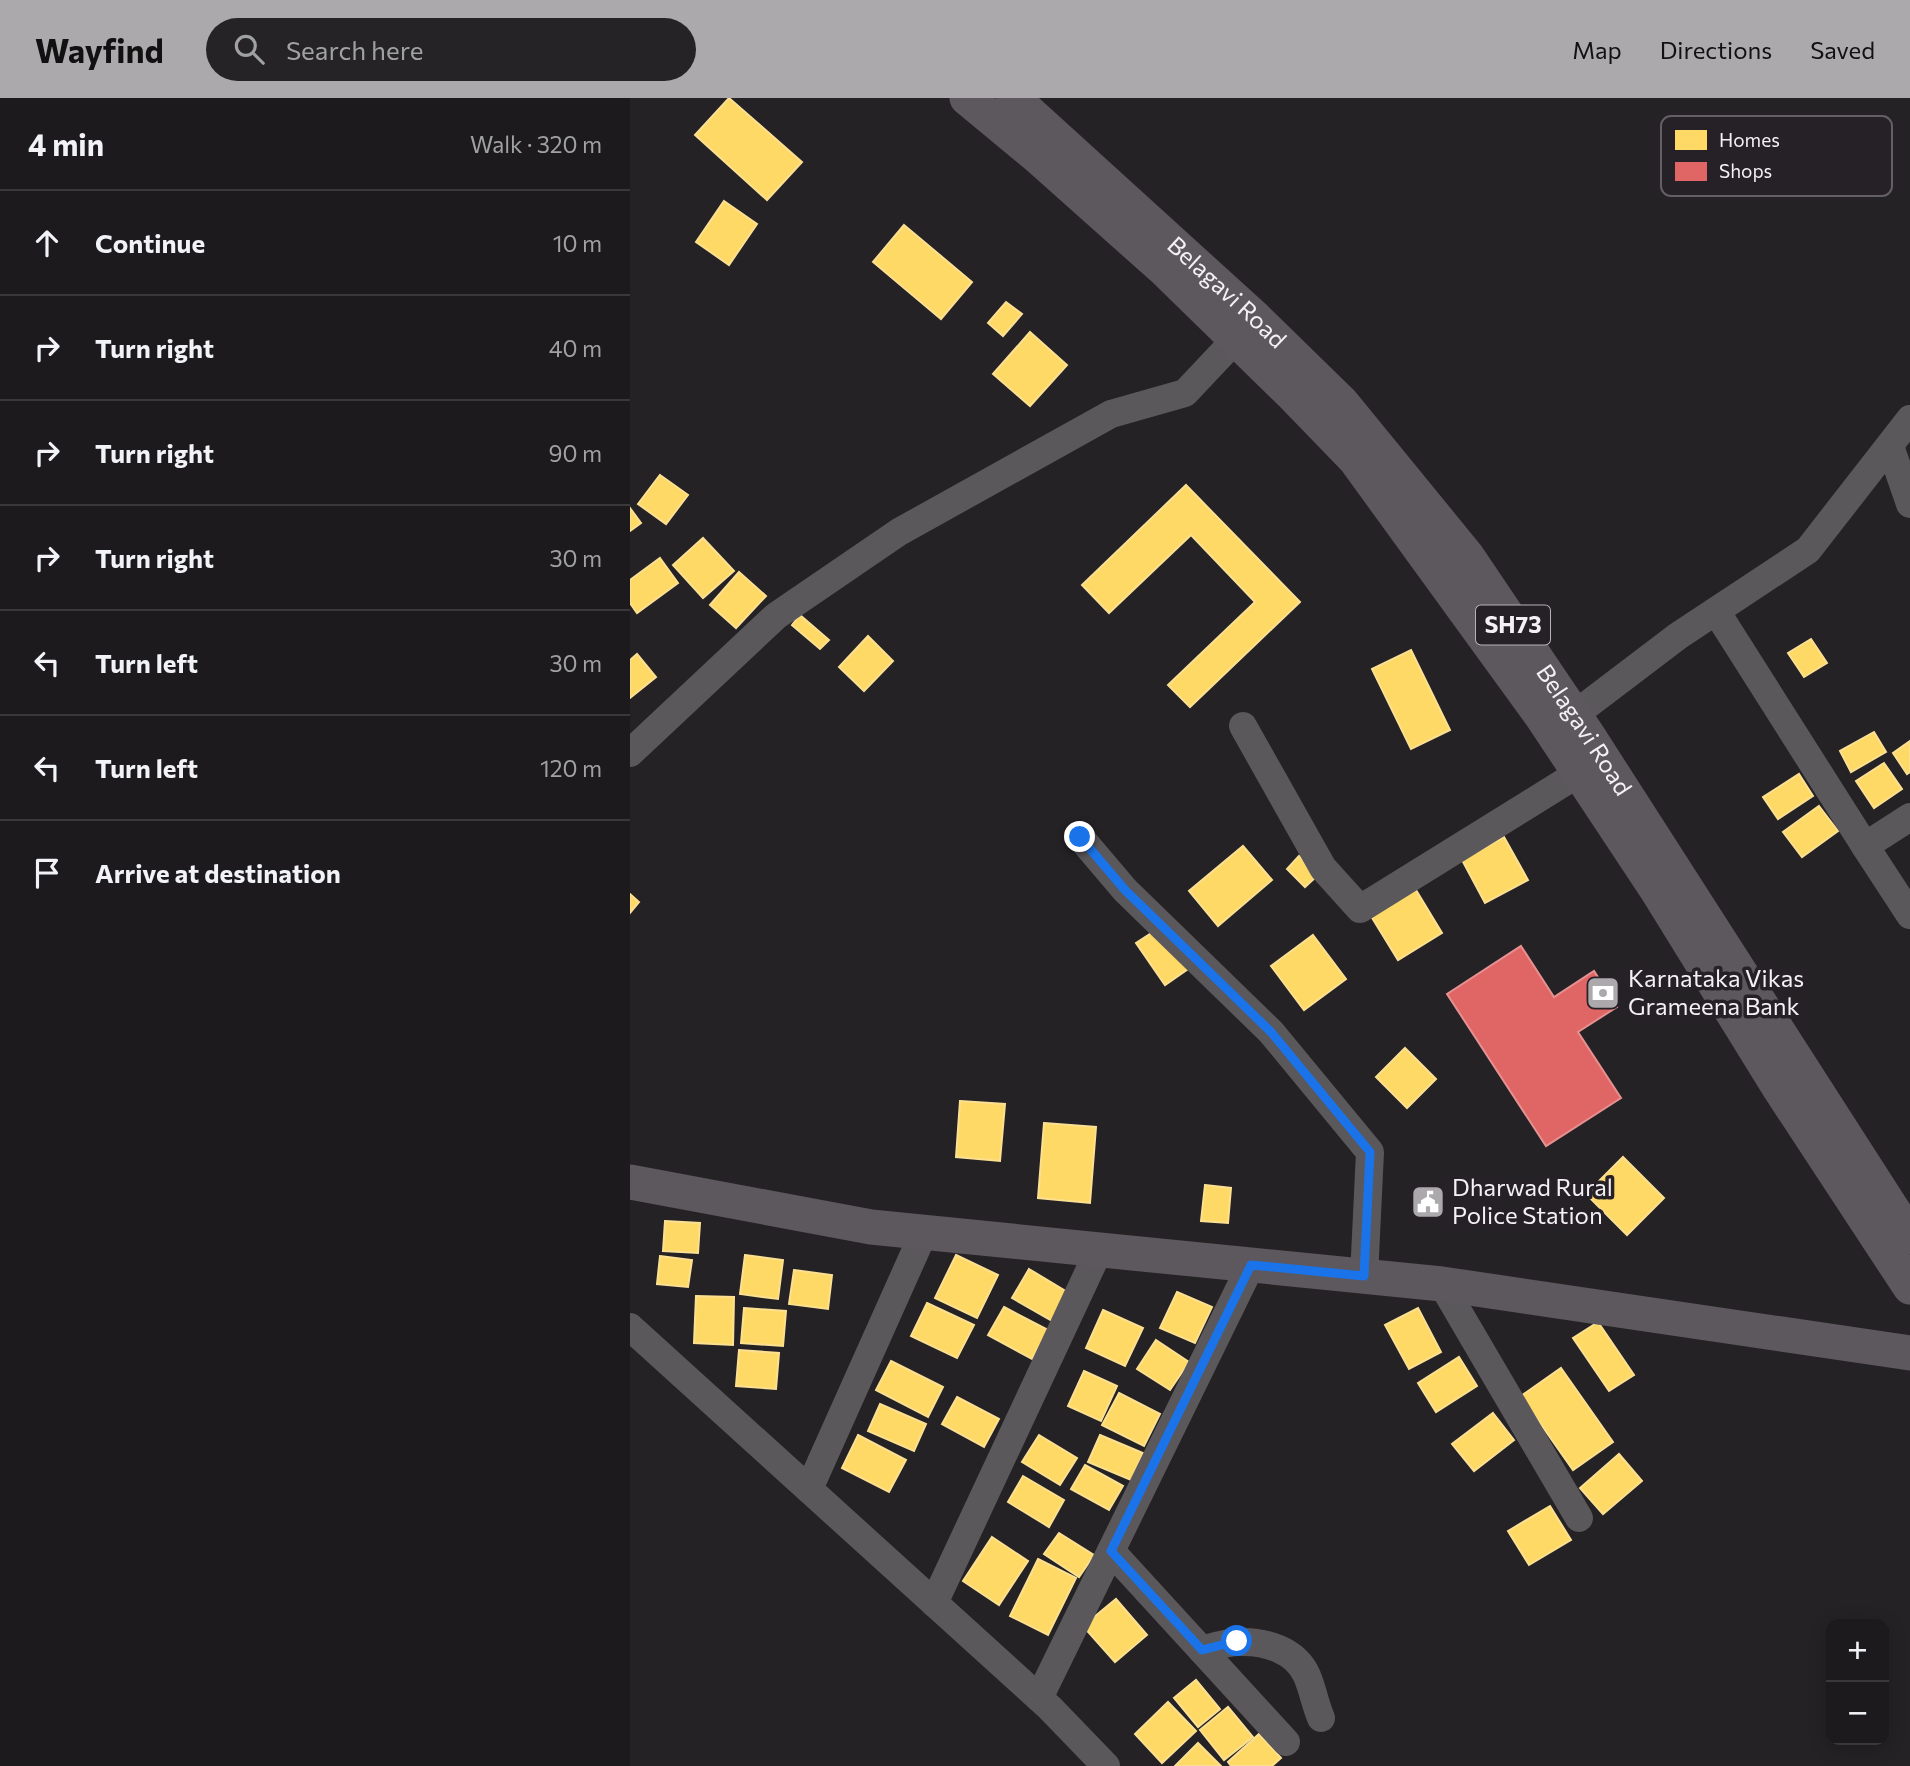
<!DOCTYPE html>
<html lang="en">
<head>
<meta charset="utf-8">
<style>
  :root { --surface:#1c1a1c; --page:#252325; --text:#f1f3f6; --muted:#a0a1a3; --line:#3a383b; --accent:#aca9ac }
  body { margin:0; font-family:Commissioner,sans-serif; background:var(--page); color:var(--text) }
  .controls { position:absolute; right:21px; bottom:21px; display:grid; overflow:hidden; border-radius:14px; box-shadow:0 4px 18px #0003 }
  .controls button { width:63px; height:63px; display:grid; place-items:center; padding:0; border:0; border-bottom:2px solid var(--line); background:var(--surface); color:var(--text); font:35px sans-serif }
  .stop { position:absolute; width:21px; height:21px; margin:-16px; border:5px solid #1a73e8; border-radius:50%; background:#fff }
  .stop.end { background:#1a73e8; border-color:#fff; box-shadow:0 2px 7px #0008 }
  .list { margin:0; padding:0; list-style:none }
  h2 { display:flex; justify-content:space-between; align-items:center; height:91px; margin:0; padding:0 28px; font-size:30px }
  h2 small { font-size:23px; font-weight:400; color:var(--muted) }
  .list li { display:grid; grid-template-columns:46px 1fr auto; gap:21px; align-items:center; box-sizing:border-box; height:105px; padding:0 28px; border-top:2px solid var(--line) }
  .list b { display:block; font-size:26px; white-space:nowrap }
  .list em { font-size:23px; font-style:normal; color:var(--muted) }
  .icon { flex:none; width:38px; height:38px; fill:none; stroke:currentColor; stroke-width:2; stroke-linecap:round; stroke-linejoin:round }
  .map { position:relative; flex:none; width:1280px; height:1668px; overflow:hidden }
  header { display:flex; align-items:center; gap:42px; box-sizing:border-box; height:98px; padding:0 35px; background:var(--accent); color:#111 }
  header strong { font-size:33px }
  nav { display:flex; gap:38px; margin-inline-start:auto; font-size:24px }
  .search { width:490px; height:63px; background:var(--page); display:flex; align-items:center; gap:18px; box-sizing:border-box; padding:0 24px; border-radius:38px; color:var(--muted); font-size:26px }
  main { display:flex }
  aside { flex:1; background:var(--surface) }
  .map>svg:first-child { display:block }
  .homes { fill:#ffd966; stroke:#fce091; stroke-width:2 }
  .shops { fill:#e06666; stroke:#e69091; stroke-width:2 }
  .lines { fill:none; stroke-linecap:round; stroke-linejoin:round }
  .minor { stroke:#5b585c; stroke-width:28 }
  .major { stroke:#5c585d; stroke-width:35 }
  .route { stroke:#1a73e8; stroke-width:9 }
  .labels { text-anchor:middle; stroke-width:7; stroke-linejoin:round; paint-order:stroke }
  .shield { fill:#262126; stroke:#b6b3b7; stroke-width:2 }
  .shield-label { font-size:23px; font-weight:bold; fill:#f4f1f5 }
  .street-label { font-size:24px; fill:#f4f1f5; stroke:#262126 }
  .poi-label { font-size:24px; fill:#f4f1f5; stroke:#262126; text-anchor:start }
  .key { fill:#262126; stroke:#645f64; stroke-width:2 }
  .key-label { font-size:19px; fill:#f4f1f5 }
</style>
</head>
<body>
<header>
<strong>Wayfind</strong>
<div class="search"><svg class="icon" aria-label="search" viewBox="0 0 24 24"><circle cx="10" cy="10" r="6"/><path d="M15 15l6 6"/></svg>Search here</div>
<nav><a>Map</a><a>Directions</a><a>Saved</a></nav>
</header>
<main>
<aside>
<h2>4 min<small>Walk · 320 m</small></h2>
<ul class="list">
<li><svg class="icon" aria-label="ahead" viewBox="0 0 24 24"><path d="M12 20V5M6 11l6-6 6 6"/></svg><div><b>Continue</b></div><em>10 m</em></li>
<li><svg class="icon" aria-label="right" viewBox="0 0 24 24"><path d="M7 20v-9h11M14 6l5 5-5 5"/></svg><div><b>Turn right</b></div><em>40 m</em></li>
<li><svg class="icon" aria-label="right" viewBox="0 0 24 24"><path d="M7 20v-9h11M14 6l5 5-5 5"/></svg><div><b>Turn right</b></div><em>90 m</em></li>
<li><svg class="icon" aria-label="right" viewBox="0 0 24 24"><path d="M7 20v-9h11M14 6l5 5-5 5"/></svg><div><b>Turn right</b></div><em>30 m</em></li>
<li><svg class="icon" aria-label="left" viewBox="0 0 24 24"><path d="M17 20v-9H6M10 6l-5 5 5 5"/></svg><div><b>Turn left</b></div><em>30 m</em></li>
<li><svg class="icon" aria-label="left" viewBox="0 0 24 24"><path d="M17 20v-9H6M10 6l-5 5 5 5"/></svg><div><b>Turn left</b></div><em>120 m</em></li>
<li><svg class="icon" aria-label="arrive" viewBox="0 0 24 24"><path d="M6 21V4h12l-3 4 3 4H6"/></svg><div><b>Arrive at destination</b></div></li>
</ul>
</aside>
<div class="map">
<svg width="1280" height="1668" viewBox="0 0 1280 1668">
  <rect width="100%" height="100%" fill="#252225"/>
  <g class="homes">
    <path d="M99,0L172,64L137,102L65,37Z"/>
    <path d="M94,103L127,126L99,167L66,144Z"/>
    <path d="M274,127L342,184L311,221L243,164Z"/>
    <path d="M376,204L392,216L373,238L358,225Z"/>
    <path d="M400,234L437,267L400,308L363,276Z"/>
    <path d="M30,377L58,397L36,426L8,406Z"/>
    <path d="M556,387L670,504L560,609L538,587L625,504L561,437L479,515L452,487Z"/>
    <path d="M0,410L11,425L0,433Z"/>
    <path d="M73,440L104,473L73,500L43,467Z"/>
    <path d="M30,460L48,485L7,515L0,505V482Z"/>
    <path d="M109,474L136,498L106,530L80,507Z"/>
    <path d="M170,517L199,542L190,551L162,527Z"/>
    <path d="M238,538L263,563L234,593L209,569Z"/>
    <path d="M1181,541L1197,565L1174,579L1158,555Z"/>
    <path d="M781,552L820,632L781,651L742,571Z"/>
    <path d="M7,556L26,579L0,600V562Z"/>
    <path d="M1244,634L1256,654L1221,674L1210,653Z"/>
    <path d="M1280,643V674L1277,676L1263,655Z"/>
    <path d="M1254,665L1272,691L1244,710L1226,683Z"/>
    <path d="M1169,676L1183,698L1148,721L1133,699Z"/>
    <path d="M1189,708L1208,733L1172,759L1153,734Z"/>
    <path d="M874,739L898,782L855,805L832,762Z"/>
    <path d="M613,748L642,782L588,828L559,793Z"/>
    <path d="M669,758L688,777L675,789L657,771Z"/>
    <path d="M786,792L812,835L768,862L741,818Z"/>
    <path d="M0,796L9,804L0,815Z"/>
    <path d="M532,828L561,869L535,887L506,845Z"/>
    <path d="M683,837L716,881L674,912L641,868Z"/>
    <path d="M775,950L806,981L777,1010L746,979Z"/>
    <path d="M330,1003L375,1006L370,1063L326,1059Z"/>
    <path d="M414,1025L466,1029L460,1105L408,1100Z"/>
    <path d="M993,1059L1034,1100L997,1137L956,1096Z"/>
    <path d="M575,1087L601,1090L598,1125L571,1123Z"/>
    <path d="M35,1123L70,1125L68,1155L33,1153Z"/>
    <path d="M115,1157L153,1162L148,1201L110,1196Z"/>
    <path d="M326,1157L368,1177L347,1220L305,1200Z"/>
    <path d="M30,1158L62,1162L58,1189L27,1186Z"/>
    <path d="M399,1171L439,1195L422,1223L382,1200Z"/>
    <path d="M164,1172L202,1177L198,1211L159,1206Z"/>
    <path d="M547,1194L582,1209L565,1245L530,1230Z"/>
    <path d="M66,1198L104,1199L103,1247L64,1245Z"/>
    <path d="M297,1205L344,1227L327,1260L281,1238Z"/>
    <path d="M374,1209L418,1232L402,1261L358,1237Z"/>
    <path d="M114,1210L156,1213L153,1248L111,1245Z"/>
    <path d="M788,1210L811,1254L779,1271L755,1227Z"/>
    <path d="M473,1212L513,1230L495,1268L456,1250Z"/>
    <path d="M968,1224L1004,1277L979,1293L943,1240Z"/>
    <path d="M526,1242L559,1264L540,1292L507,1271Z"/>
    <path d="M109,1252L149,1255L146,1291L106,1288Z"/>
    <path d="M829,1259L847,1288L806,1314L788,1285Z"/>
    <path d="M261,1263L313,1289L298,1319L246,1292Z"/>
    <path d="M931,1270L983,1344L943,1372L891,1298Z"/>
    <path d="M454,1273L487,1288L471,1323L438,1308Z"/>
    <path d="M489,1295L530,1316L514,1348L472,1327Z"/>
    <path d="M327,1299L369,1321L354,1349L312,1326Z"/>
    <path d="M250,1306L296,1326L284,1353L238,1333Z"/>
    <path d="M863,1315L884,1342L844,1373L822,1346Z"/>
    <path d="M228,1337L276,1362L259,1394L212,1370Z"/>
    <path d="M409,1337L447,1360L430,1387L392,1364Z"/>
    <path d="M470,1337L513,1355L501,1382L458,1364Z"/>
    <path d="M989,1356L1012,1383L973,1416L950,1390Z"/>
    <path d="M455,1367L493,1388L479,1412L441,1391Z"/>
    <path d="M393,1378L434,1402L419,1429L378,1404Z"/>
    <path d="M920,1408L941,1442L899,1467L878,1433Z"/>
    <path d="M429,1435L464,1457L449,1479L414,1456Z"/>
    <path d="M362,1439L398,1463L369,1507L333,1483Z"/>
    <path d="M408,1461L446,1480L418,1537L380,1518Z"/>
    <path d="M486,1501L517,1537L485,1564L453,1528Z"/>
    <path d="M566,1582L590,1611L568,1629L544,1600Z"/>
    <path d="M538,1604L566,1633L532,1665L505,1636Z"/>
    <path d="M598,1609L623,1639L594,1662L570,1632Z"/>
    <path d="M629,1636L651,1660L642,1668H601L598,1664Z"/>
    <path d="M568,1645L591,1668H545Z"/>
  </g>
  <path class="shops" d="M891,848L924,899L964,873L987,909L948,934L991,1000L916,1048L817,896Z"/>
  <g class="lines">
    <g class="minor">
      <path d="M1260,348L1280,406"/>
      <path d="M1086,513L1235,748"/>
      <path d="M944,617L1048,538L1178,452L1280,321"/>
      <path d="M613,628L693,770L730,811L949,675"/>
      <path d="M0,655L146,518L269,434L481,316L555,295L605,242"/>
      <path d="M1280,719L1235,748L1280,817"/>
      <path d="M450,739L495,792L641,934L740,1054L734,1179"/>
      <path d="M812,1186L949,1420"/>
      <path d="M0,1229L420,1610L476,1668"/>
      <path d="M179,1391L294,1134"/>
      <path d="M481,1453L656,1644"/>
      <path d="M304,1505L469,1152"/>
      <path d="M572,1552C583,1549 597,1544 609,1544C635,1543 666,1552 677,1578C683,1592 685,1606 691,1620"/>
      <path d="M409,1600L621,1167"/>
    </g>
    <g class="major">
      <path d="M337,0L407,58L535,172L665,299L725,361L913,620L1027,792L1150,991L1280,1189"/>
      <path id="s1" d="M383,0L625,220L712,305L837,458L957,636L1280,1139"/>
      <path d="M0,1084L241,1129L812,1186L1280,1255"/>
    </g>
  </g>
  <g class="lines">
    <path class="route" d="M450,739L495,792L641,934L740,1054L734,1178L621,1167L481,1453L572,1552L607,1543"/>
  </g>
  <defs>
    <symbol id="bank-square" viewBox="-11 -11 22 22"><rect x="-9" y="-9" width="18" height="18" rx="4" fill="#aca9ac" stroke="#262126"/><path d="M-6-4H6V4H-6ZM0-2.3a2.3 2.3 0 1 0 0 4.6a2.3 2.3 0 1 0 0-4.6Z" fill="#fff"/></symbol>
    <symbol id="civic-square" viewBox="-11 -11 22 22"><rect x="-9" y="-9" width="18" height="18" rx="4" fill="#aca9ac" stroke="#262126"/><path d="M-.6-6.5H3V-4.5H.6V-3L4-1V1h2V6H-6V1h2V-1L-.6-3ZM-1.2 2.5V6h2.4V2.5Z" fill="#fff"/></symbol>
  </defs>
  <g fill-rule="evenodd">
    <use href="#bank-square" x="954" y="876" width="38" height="38"/>
    <use href="#civic-square" x="779" y="1085" width="38" height="38"/>
  </g>
  <g class="labels">
    <rect class="shield" x="846" y="507.5" width="74" height="39" rx="5"/>
    <g class="shield-label">
      <text x="883" y="535">SH73</text>
    </g>
    <g class="street-label">
      <text dy="8" stroke="none"><textPath href="#s1" startOffset="289">Belagavi Road</textPath></text>
      <text dy="8" stroke="none"><textPath href="#s1" startOffset="856">Belagavi Road</textPath></text>
    </g>
    <g class="poi-label">
      <text x="998" y="889">Karnataka Vikas<tspan x="998" dy="28">Grameena Bank</tspan></text>
      <text x="822" y="1098">Dharwad Rural<tspan x="822" dy="28">Police Station</tspan></text>
    </g>
  </g>
  <rect x="1031" y="18" width="231" height="80" rx="10" class="key"/>
  <rect x="1045" y="32" width="32" height="20" fill="#ffd966"/>
  <rect x="1045" y="64" width="32" height="19" fill="#e06666"/>
  <g class="key-label">
    <text x="1089" y="49">Homes</text>
    <text x="1089" y="80">Shops</text>
  </g>
</svg>
<div class="controls">
<button>+</button>
<button>−</button>
</div>
<div class="stop" style="left:607px;top:1543px"></div>
<div class="stop end" style="left:450px;top:739px"></div>
</div>
</main>
</body>
</html>
